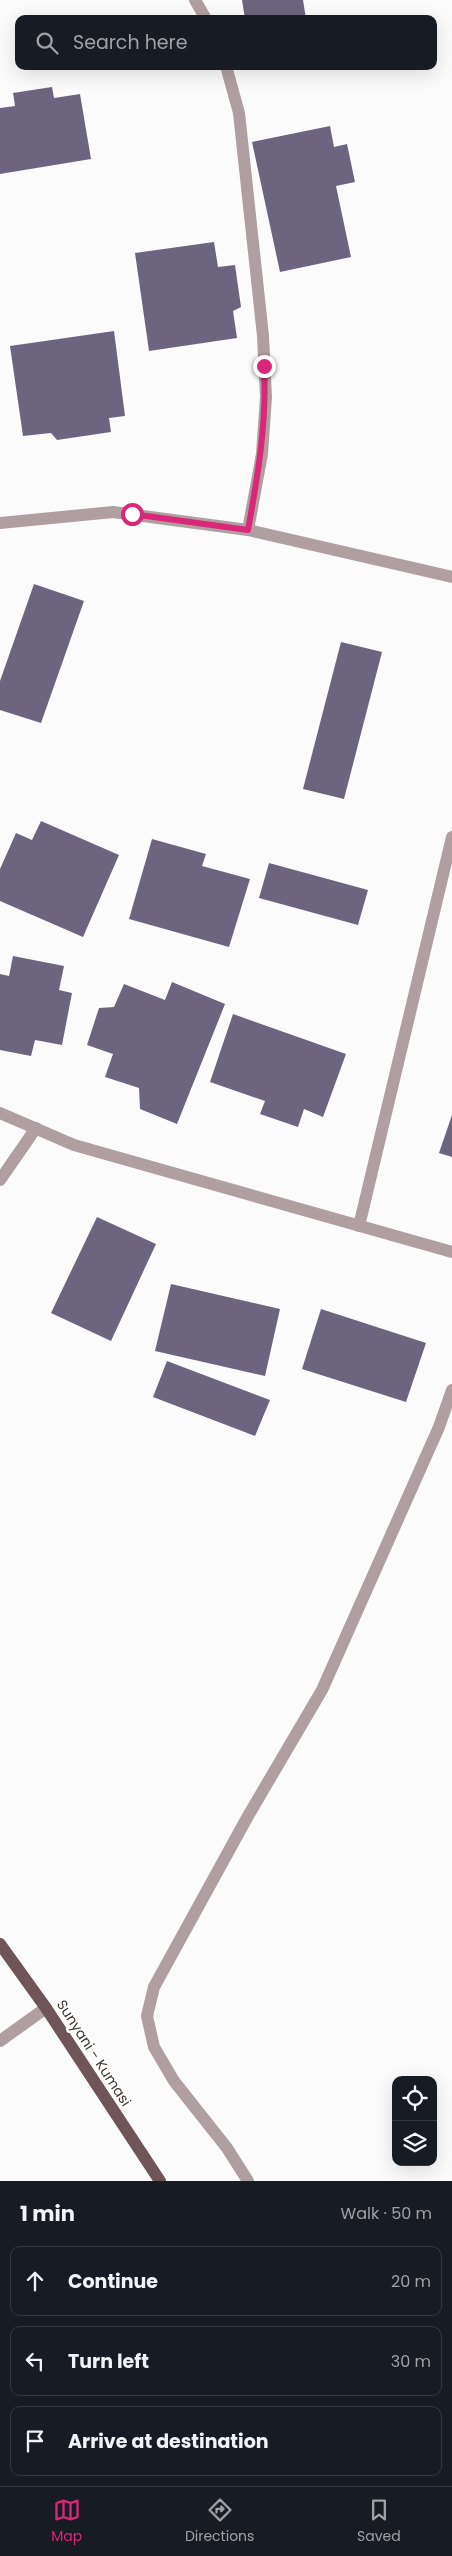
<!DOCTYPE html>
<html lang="en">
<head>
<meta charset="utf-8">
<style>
  :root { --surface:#171b24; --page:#242831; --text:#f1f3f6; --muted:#9ea1a6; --line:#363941; --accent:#db2777 }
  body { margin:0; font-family:Poppins,sans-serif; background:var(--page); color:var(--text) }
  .controls { position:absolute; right:15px; bottom:15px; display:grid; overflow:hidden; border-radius:10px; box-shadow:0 5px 20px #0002 }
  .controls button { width:45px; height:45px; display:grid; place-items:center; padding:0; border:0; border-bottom:1px solid var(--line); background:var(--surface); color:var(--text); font:25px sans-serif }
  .stop { position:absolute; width:15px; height:15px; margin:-11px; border:4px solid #db2777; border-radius:50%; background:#fff }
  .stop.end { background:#db2777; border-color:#fff; box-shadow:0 1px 5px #0008 }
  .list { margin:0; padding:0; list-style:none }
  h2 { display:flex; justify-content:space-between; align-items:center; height:65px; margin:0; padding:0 20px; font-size:21px }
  h2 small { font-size:16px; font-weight:400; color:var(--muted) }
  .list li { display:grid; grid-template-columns:32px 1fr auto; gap:15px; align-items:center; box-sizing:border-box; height:70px; margin:0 10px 10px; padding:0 10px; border:1px solid var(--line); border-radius:10px }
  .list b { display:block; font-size:19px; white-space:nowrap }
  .list em { font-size:16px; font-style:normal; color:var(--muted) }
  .icon { flex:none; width:28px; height:28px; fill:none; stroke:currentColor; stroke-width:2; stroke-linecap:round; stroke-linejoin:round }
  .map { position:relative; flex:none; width:452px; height:2181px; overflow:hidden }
  .search { position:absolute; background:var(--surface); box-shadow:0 5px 20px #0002; left:15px; right:15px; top:15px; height:55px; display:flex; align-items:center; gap:12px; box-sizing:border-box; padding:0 18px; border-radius:10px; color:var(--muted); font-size:19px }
  .sheet { height:305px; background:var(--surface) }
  nav { display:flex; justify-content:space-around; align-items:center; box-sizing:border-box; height:70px; border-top:1px solid var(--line); background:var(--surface); font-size:14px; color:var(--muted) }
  nav a { display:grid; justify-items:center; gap:2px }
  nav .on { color:var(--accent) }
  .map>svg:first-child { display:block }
  .building { fill:#6d657f }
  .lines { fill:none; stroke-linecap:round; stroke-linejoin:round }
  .minor { stroke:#af9fa0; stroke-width:12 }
  .primary { stroke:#6f5557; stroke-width:12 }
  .route { stroke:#db2777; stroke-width:6 }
  .labels { text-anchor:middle; stroke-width:5; stroke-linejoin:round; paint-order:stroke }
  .street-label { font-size:14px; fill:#3e352b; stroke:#fff }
</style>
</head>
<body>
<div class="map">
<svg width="452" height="2181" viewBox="0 0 452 2181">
  <rect width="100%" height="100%" fill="#fbfbfb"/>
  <g class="building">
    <path d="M242,0H303L306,19H245Z"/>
    <path d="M52,87L54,98L80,94L91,159L0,174V108L15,106L13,93Z"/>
    <path d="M330,126L334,147L347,144L355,182L336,186L351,257L280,272L252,142Z"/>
    <path d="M214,242L218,267L235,265L241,307L233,311L237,338L149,351L135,253Z"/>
    <path d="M114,331L125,416L109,418L111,432L57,440L51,433L23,436L10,346Z"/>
    <path d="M34,584L84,601L41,723L0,710V681Z"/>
    <path d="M341,642L382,652L344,799L303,789Z"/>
    <path d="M41,821L119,855L83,937L0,901V869L16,833L32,840Z"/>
    <path d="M152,839L206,854L202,866L250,879L229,947L129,919Z"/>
    <path d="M269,863L368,890L358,925L259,898Z"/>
    <path d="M13,956L64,966L59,990L72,993L62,1045L35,1040L31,1056L0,1050V974L9,976Z"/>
    <path d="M172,982L225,1004L177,1124L140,1109L139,1088L105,1077L113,1054L87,1045L99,1008L114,1007L124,984L165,1000Z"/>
    <path d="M233,1014L346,1054L323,1117L304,1109L298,1127L260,1114L265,1101L210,1082Z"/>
    <path d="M452,1115V1157L439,1153Z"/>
    <path d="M97,1217L156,1244L111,1341L51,1313Z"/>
    <path d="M171,1284L280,1309L265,1376L155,1351Z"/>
    <path d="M321,1309L426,1343L406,1402L302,1369Z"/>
    <path d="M167,1361L270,1400L255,1436L153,1397Z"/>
  </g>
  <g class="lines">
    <g class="minor">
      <path d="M195,0L206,19"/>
      <path d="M226,66L239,113L263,336L266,397L262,454L248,530"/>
      <path d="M0,523L113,512L248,530L452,577"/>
      <path d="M0,1113L74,1145L452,1252"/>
      <path d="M0,1180L36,1128"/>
      <path d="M359,1226L452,837"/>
      <path d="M0,2041L46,2008"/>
      <path d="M248,2181L227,2148L174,2081L154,2047L147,2016L154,1987L248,1816L322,1690L439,1427L452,1390"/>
    </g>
    <path class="primary" d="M0,1944L46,2008L160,2181"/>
  </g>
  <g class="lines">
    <path class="route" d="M132,514L248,530C258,475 267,422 264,366"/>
  </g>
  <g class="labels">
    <g class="street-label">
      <text transform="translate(94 2053) rotate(57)" y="5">Sunyani - Kumasi</text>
    </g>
  </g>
</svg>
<div class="controls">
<button><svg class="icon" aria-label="locate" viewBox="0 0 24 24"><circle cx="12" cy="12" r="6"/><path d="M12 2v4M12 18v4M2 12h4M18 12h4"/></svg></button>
<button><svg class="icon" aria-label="layers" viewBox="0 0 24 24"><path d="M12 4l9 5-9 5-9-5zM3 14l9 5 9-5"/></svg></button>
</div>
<div class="stop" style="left:132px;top:514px"></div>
<div class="stop end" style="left:264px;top:366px"></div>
<div class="search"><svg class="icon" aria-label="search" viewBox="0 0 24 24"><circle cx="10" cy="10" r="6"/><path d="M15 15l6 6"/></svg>Search here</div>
</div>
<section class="sheet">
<h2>1 min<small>Walk · 50 m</small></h2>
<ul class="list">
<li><svg class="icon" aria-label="ahead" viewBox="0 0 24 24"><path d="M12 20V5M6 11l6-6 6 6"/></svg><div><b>Continue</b></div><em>20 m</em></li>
<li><svg class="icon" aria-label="left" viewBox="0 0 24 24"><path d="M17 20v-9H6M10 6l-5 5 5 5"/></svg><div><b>Turn left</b></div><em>30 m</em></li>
<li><svg class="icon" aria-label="arrive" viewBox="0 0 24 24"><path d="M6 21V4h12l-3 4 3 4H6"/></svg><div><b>Arrive at destination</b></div></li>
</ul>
</section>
<nav>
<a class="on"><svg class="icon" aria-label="map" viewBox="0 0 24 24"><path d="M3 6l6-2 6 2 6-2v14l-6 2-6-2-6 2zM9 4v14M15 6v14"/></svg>Map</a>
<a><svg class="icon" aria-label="directions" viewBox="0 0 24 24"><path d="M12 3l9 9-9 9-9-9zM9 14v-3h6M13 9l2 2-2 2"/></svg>Directions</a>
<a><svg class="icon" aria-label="saved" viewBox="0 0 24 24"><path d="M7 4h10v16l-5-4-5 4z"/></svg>Saved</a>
</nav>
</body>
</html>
